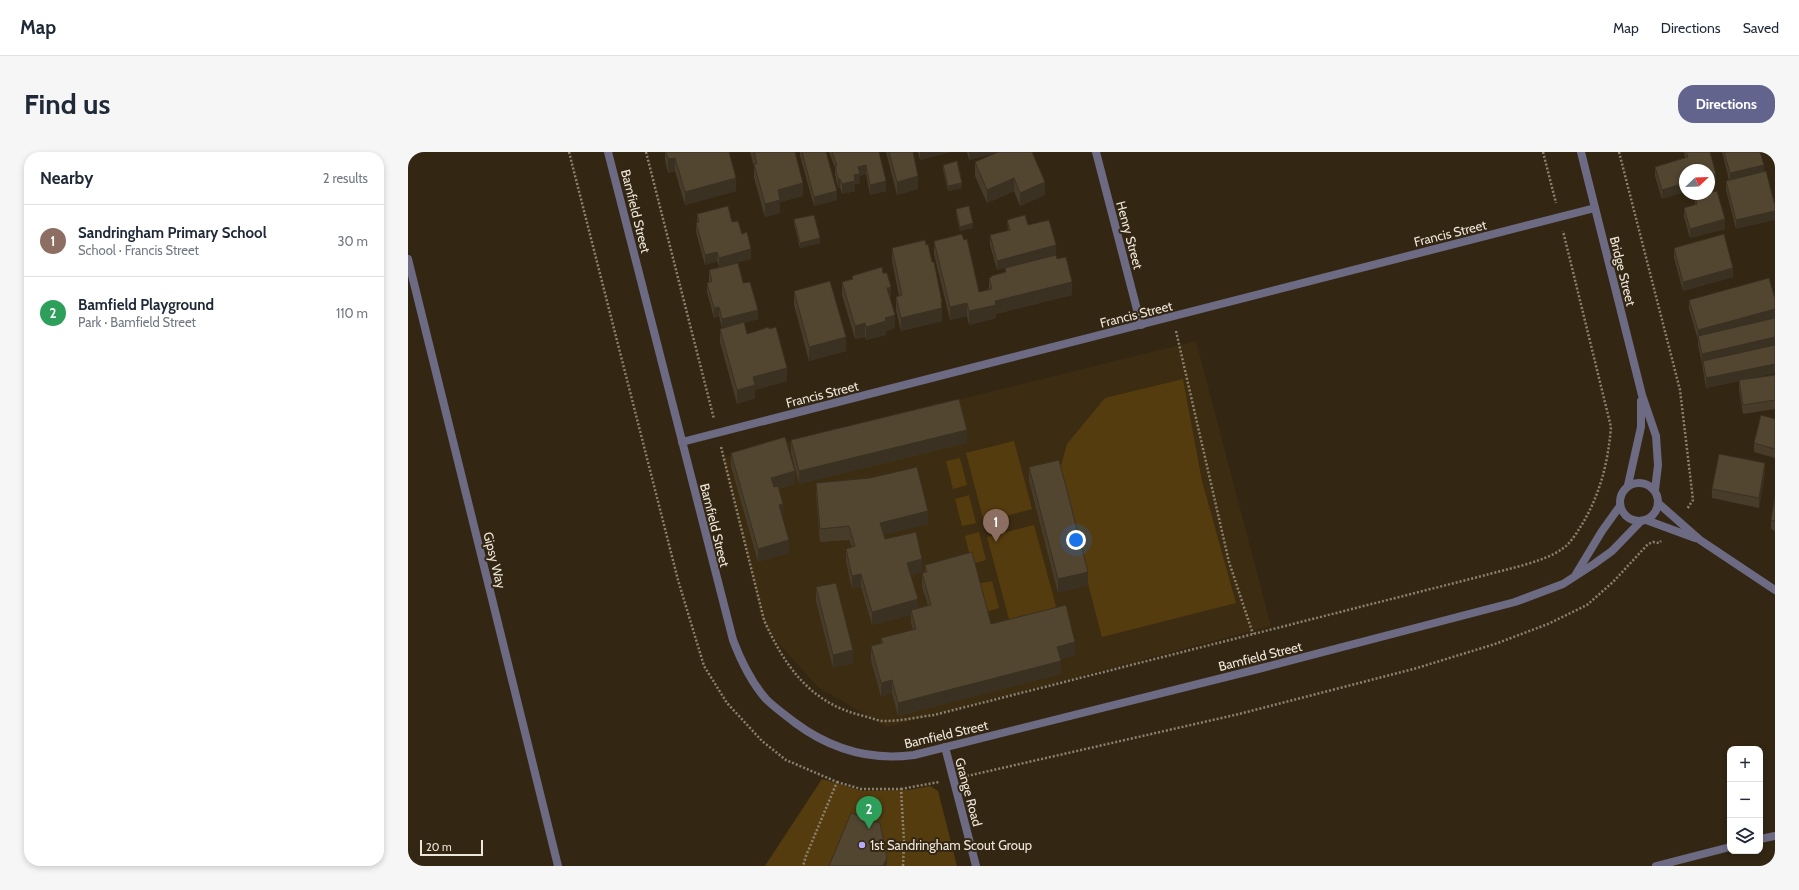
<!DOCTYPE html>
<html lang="en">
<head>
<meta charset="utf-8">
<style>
  :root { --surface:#fff; --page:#f6f6f7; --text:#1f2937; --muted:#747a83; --line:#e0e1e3; --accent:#62648e }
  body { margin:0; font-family:Cabin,sans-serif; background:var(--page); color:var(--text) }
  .controls { position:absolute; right:12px; bottom:12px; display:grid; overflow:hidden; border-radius:8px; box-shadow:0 2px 6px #0003 }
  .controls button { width:36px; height:36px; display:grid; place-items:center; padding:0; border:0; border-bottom:1px solid var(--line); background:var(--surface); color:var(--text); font:20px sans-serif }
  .compass { position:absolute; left:1271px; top:12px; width:36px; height:36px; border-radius:50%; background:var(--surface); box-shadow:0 2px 6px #0003; rotate:67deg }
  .scale { position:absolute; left:12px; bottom:10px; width:63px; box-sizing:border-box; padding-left:4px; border:2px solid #eee6da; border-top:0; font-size:11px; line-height:14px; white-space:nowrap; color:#eee6da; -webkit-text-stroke:3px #332713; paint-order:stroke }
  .you { position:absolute; left:668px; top:388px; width:14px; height:14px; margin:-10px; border:3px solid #fff; border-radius:50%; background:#1a73e8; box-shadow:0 0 0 6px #1a73e833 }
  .badge { display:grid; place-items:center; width:26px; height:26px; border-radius:50%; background:var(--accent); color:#fff; font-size:13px; font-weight:700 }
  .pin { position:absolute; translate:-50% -33px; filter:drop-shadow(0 1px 2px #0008) }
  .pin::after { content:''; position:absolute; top:21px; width:14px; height:12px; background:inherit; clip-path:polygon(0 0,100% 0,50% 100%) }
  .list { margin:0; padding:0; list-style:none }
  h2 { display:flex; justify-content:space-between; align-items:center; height:52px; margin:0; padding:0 16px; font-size:17px }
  h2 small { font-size:13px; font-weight:400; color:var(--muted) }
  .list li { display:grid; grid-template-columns:26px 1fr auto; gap:12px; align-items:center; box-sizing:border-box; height:72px; padding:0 16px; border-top:1px solid var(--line) }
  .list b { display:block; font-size:15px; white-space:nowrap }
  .list p { margin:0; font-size:13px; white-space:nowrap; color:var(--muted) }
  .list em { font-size:13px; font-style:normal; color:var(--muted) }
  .icon { flex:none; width:22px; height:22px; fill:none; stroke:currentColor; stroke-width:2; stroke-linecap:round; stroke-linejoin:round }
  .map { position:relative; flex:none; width:1367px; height:714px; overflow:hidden; border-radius:16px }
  header { display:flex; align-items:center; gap:24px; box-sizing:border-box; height:56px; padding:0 20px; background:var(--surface); border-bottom:1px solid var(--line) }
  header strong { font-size:19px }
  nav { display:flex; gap:22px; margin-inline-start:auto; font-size:14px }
  .intro { display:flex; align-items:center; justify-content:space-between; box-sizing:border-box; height:96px; padding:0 24px }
  h1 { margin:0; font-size:28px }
  .button { padding:10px 18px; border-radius:16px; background:var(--accent); color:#fff; font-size:14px; font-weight:700 }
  main { display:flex; gap:24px; padding:0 24px }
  aside { flex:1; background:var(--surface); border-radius:16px; box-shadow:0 2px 6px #0003 }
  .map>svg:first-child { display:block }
  .built { fill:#3c2c11 }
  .green { fill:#553c0f }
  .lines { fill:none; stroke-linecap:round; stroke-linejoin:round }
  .path { stroke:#8b8170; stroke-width:2.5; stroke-dasharray:2 2; stroke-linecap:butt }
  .service { stroke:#6d6a83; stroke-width:8 }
  .minor { stroke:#6d6a83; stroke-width:8 }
  .tertiary { stroke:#6d6a83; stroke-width:8 }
  .wall { fill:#473c2a }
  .shaded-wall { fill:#3a3122 }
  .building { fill:#534631; stroke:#3a3122 }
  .poi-dot { fill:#b5acf8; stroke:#332713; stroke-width:1.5 }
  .labels { text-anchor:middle; stroke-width:4; stroke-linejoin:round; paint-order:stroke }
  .street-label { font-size:13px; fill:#eee6da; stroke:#332713 }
  .poi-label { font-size:13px; fill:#eee6da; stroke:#332713; text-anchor:start }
</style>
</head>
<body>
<header>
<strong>Map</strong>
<nav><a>Map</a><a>Directions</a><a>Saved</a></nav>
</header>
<div class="intro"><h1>Find us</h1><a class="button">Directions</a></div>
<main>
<aside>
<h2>Nearby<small>2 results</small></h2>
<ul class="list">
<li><span class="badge" style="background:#8d6e63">1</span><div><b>Sandringham Primary School</b><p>School · Francis Street</p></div><em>30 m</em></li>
<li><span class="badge" style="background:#2e9e5b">2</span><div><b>Bamfield Playground</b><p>Park · Bamfield Street</p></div><em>110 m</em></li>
</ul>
</aside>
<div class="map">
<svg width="1367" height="714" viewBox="0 0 1367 714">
  <rect width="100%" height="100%" fill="#332713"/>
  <path class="built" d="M788,189L863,474L479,575L410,535L357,476L315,306Z"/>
  <g class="green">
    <path d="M775,227L794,329L828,451L694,485L651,321L659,292L697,246Z"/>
    <path d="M606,289L624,357L576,370L558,301Z"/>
    <path d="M552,306L559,333L545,337L538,309Z"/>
    <path d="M561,343L568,371L554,374L547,347Z"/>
    <path d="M626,373L649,458L602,471L579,385Z"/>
    <path d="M571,380L578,408L564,412L557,384Z"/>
    <path d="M584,429L591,456L577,460L569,432Z"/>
    <path d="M414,627L454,639L501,638L522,634L530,639L549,714H357Z"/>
  </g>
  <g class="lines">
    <g class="path">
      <path d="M161,0L270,428L296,514L319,551L354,589L378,608L429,630L398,704L395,714"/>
      <path d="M238,0L306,267"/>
      <path d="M1135,0L1148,51"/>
      <path d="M1211,0L1272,238L1285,348L1279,357"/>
      <path d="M768,179L821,410L845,482"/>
      <path d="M313,295L356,468C377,515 403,552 456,564C463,566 470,569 477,569C493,569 510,565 526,563L1078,423C1099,417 1136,410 1154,397C1162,392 1168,382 1173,374C1192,343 1200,311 1203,275L1155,79"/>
      <path d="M559,624L831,562L1009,516L1087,492L1140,472L1179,453L1205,430L1240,392L1245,390L1251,391L1253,389"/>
      <path d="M429,630L453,637H493L496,690L495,714"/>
      <path d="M493,637L531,630"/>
    </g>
    <path class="service" d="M0,107L150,714"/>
    <g class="minor">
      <path d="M200,0L325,488C333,509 343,530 358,547C366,555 377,563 386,570C422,597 461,609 506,603L854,516L1107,450L1155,432L1186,412L1204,399L1233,369"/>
      <path d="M688,0L733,173"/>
      <path d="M274,290L1187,56"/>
      <path d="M1168,422L1194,379L1212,354"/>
      <path d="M537,595L568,714"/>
      <path d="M1352,687L1367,684"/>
      <path d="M1248,714L1322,695"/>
    </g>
    <g class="tertiary">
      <path d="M1173,0L1234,243L1248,284L1250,313L1247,338"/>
      <circle cx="1231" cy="350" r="19"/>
      <path d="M1220,333L1233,275V249"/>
      <path d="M1250,351L1292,388L1367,438"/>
      <path d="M1238,368L1287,386"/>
    </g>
  </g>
  <g class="wall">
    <path d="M257,0H321L328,39L277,53L267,19L260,21L257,8Z"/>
    <path d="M342,0H387L395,44L372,50V61L357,65L346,26V15Z"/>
    <path d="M392,0H418L429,48L406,54L392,4Z"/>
    <path d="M421,0H471L478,39L462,43L458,22L452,24V31L447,32V39L434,42L432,36H430L427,23V16Z"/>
    <path d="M478,0H505L510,37L489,43Z"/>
    <path d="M510,0H542L512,8Z"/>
    <path d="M559,0H624L637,43L612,54L606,39L579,51L567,24V10L587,1L561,8Z"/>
    <path d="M1276,0H1302L1308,32L1301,34V18L1254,47L1247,24V15L1277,6Z"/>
    <path d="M1314,0H1352L1328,77L1318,38V29L1321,28Z"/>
    <path d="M535,13L554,36L540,39L535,18Z"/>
    <path d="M1287,45L1317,77L1282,86L1276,65V56L1287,53Z"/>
    <path d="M548,57L565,76L552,79L548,62Z"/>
    <path d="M289,62L324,70L334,82L343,107L318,113L335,131L350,167L336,171L339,182L379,229L347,238V246L329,252L312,190V177L314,176L311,164L306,166L299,140V131L301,130V118L311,115L309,109L297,113L288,80V71H289Z"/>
    <path d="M386,67L412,91L392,96L386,72Z"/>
    <path d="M599,68L620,73L648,103L610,112L649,107L664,143L588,162V166L561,173L559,164L542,168L526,102V89L556,88L571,140L581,137V126L583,125V124L597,120V116L589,118L582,93V83L600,79Z"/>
    <path d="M484,96L534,163V169L493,179L488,158V145L491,144L484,109Z"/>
    <path d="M1266,96L1325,125L1275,139L1266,106Z"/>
    <path d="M444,124L483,148L487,176L478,179V183L458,188L457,185L447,187L434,143V130L444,127Z"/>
    <path d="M386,139L438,199L401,209L386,153Z"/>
    <path d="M1367,147V221L1336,228L1367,223V257L1335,262L1331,238V229L1298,236L1295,218L1294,211L1290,193V188L1281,157V148Z"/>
    <path d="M1367,267V306L1346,300V291Z"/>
    <path d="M383,288L559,291L391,332L383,301Z"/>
    <path d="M323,301L387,332L371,337L375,365L374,366L381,401L350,410L323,314Z"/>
    <path d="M621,315L680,433L650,441L621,329Z"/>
    <path d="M1357,320L1351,356L1304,346V337Z"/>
    <path d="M408,331L520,372L475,383L477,387L514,420L503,423L510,456L520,453L514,435V421H517V413L583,472L667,503L653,507V522L490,564L484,541L473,545L463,508V494L473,491V486L505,478L503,471V463L464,473L453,435L444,437L438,410V397L444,395L441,388L412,390L408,344Z"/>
    <path d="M1367,345V379L1363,377V368Z"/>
    <path d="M408,435L445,511L425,516L408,449Z"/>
  </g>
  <g class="shaded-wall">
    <path d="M512,0H542L512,8Z"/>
    <path d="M561,0H592L561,8Z"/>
    <path d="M267,6V19L260,21V7Z"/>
    <path d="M458,13V22L452,24V31L447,32V39L434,42V32L446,23L450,15Z"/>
    <path d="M1356,13V22L1322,30V21Z"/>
    <path d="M1308,22V32L1301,34V24Z"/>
    <path d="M510,24V37L489,43V30Z"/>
    <path d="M328,26V39L277,53V40Z"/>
    <path d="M606,26V39L579,51V38Z"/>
    <rect x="430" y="27" width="2" height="9"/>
    <path d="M478,29V39L462,43V33Z"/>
    <path d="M637,30V43L612,54V41Z"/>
    <path d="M395,31V44L372,50V61L357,65V52L370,38Z"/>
    <path d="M554,31V36L540,39V34Z"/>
    <path d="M1277,31V40L1254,47V38Z"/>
    <path d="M429,39V48L406,54V45Z"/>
    <path d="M1367,59V68L1328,77V68Z"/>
    <path d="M1317,67V77L1282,86V77Z"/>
    <path d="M565,71V76L552,79V75Z"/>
    <path d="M412,86V91L392,96V91Z"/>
    <path d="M648,93V103L589,118V109Z"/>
    <path d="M343,97V107L311,116V106Z"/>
    <path d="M309,100V109L297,113V103Z"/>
    <path d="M1325,116V125L1275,139V130Z"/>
    <path d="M664,130V143L588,162V166L561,173V159L587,149Z"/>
    <path d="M483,135V148L479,136Z"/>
    <path d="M534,150V169L493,179V166Z"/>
    <path d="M559,151V164L542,168V155Z"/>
    <path d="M311,155V164L306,166V156Z"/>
    <path d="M1367,157V166L1290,184V188V178Z"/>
    <path d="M350,158V167L314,177V167Z"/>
    <path d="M487,163V176L478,179V183L458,188V175L477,166Z"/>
    <path d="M457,171V185L447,187V174Z"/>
    <path d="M438,185V199L401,209V195Z"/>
    <path d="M1367,185V194L1295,209L1294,211V202Z"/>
    <path d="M1367,212V221L1298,236V226Z"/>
    <path d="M379,216V229L347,238V246L329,252V238L345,225Z"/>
    <path d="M559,278V291L391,332V319Z"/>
    <path d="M1357,311V320L1351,356V346Z"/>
    <path d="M387,319V332L363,339V326Z"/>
    <path d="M375,352V365L371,367V353Z"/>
    <path d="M520,359V372L472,384V371Z"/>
    <path d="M381,388V401L350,410V397Z"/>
    <path d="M514,407V420L499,424V411Z"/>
    <path d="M680,420V433L650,441V427Z"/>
    <path d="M453,422V435L444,437V424Z"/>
    <path d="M510,447V461L503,458V463L464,473V460Z"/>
    <path d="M667,490V503L649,508V495Z"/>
    <path d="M445,498V511L425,516V503Z"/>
    <path d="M653,509V522L490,564V551Z"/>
    <path d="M484,528V541L473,545V531Z"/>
    <path d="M479,706V711L478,714H475Z"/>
  </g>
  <g class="building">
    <path d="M258,0H321L328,26L277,40L267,6L260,7Z"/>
    <path d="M346,0H387L395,31L370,38L372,48L357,52L346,12H349Z"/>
    <path d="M394,0H418L429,39L406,45Z"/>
    <path d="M424,0H471L478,29L462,33L458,13L450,15L452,22L446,23L447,29L434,32L432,27H430L427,14H429Z"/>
    <path d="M481,0H505L510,24L489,30Z"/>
    <path d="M590,0H624L637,30L612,41L606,26L579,38L567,10Z"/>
    <path d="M1278,0H1302L1308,22L1301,24V18H1277V31L1254,38L1247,15L1280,5Z"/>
    <path d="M1316,0H1352L1356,13L1322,21Z"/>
    <path d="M549,9L554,31L540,34L535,13Z"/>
    <path d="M1358,19L1367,54V59L1328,68L1318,29Z"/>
    <path d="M1309,39L1317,67L1282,77L1276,56L1289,52L1287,45L1299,42H1301V41Z"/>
    <path d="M320,54L324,70L330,69L334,82L339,80L343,97L311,106L309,100L297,103L288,71L291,70L289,62Z"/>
    <path d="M561,54L565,71L552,75L548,57Z"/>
    <path d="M406,63L412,86L392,91L386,67Z"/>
    <path d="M617,63L620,73L641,68L648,93L589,109L582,83L602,78L599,68Z"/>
    <path d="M554,82L556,88L559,87L571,140L584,137L581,126L584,125L583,124L598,120L597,116L648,103L649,107L658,105L664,130L587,149L588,153L561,159L559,151L542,155L526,89Z"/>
    <path d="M1316,82L1325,116L1275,130L1266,96Z"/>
    <path d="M517,88L518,93L520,92L524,110H526L534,150H533L534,156L493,166L488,145L494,143L484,96Z"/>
    <path d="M330,111L335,131L342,130L350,158L314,167L311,155L306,156L299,131L304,129L301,118Z"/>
    <path d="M474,115L475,121H479L483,135L479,136L487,163L477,166L478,169L458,175L457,171L447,174L434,130L445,127L444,124Z"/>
    <path d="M1361,126L1367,147V157L1290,178L1281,148Z"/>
    <path d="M422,129L438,185L401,195L386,139Z"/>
    <path d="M1367,166V185L1294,202L1290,184Z"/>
    <path d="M336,170L339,182L361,175V177L368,175L379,216L345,225L347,233L329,238L312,177Z"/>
    <path d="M1367,193V212L1298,226L1295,209Z"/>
    <path d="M1367,223V248L1335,253L1331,228Z"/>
    <path d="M551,247L559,278L391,319L383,288Z"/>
    <path d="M1353,263L1367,267V297L1346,291Z"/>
    <path d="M377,285L387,319L363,326L366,335L370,334L375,352L371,353L381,388L350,397L323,301Z"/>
    <path d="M1311,302L1357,311L1351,346L1304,337Z"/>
    <path d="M651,308L680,420L650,427L621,315Z"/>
    <path d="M509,315L520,359L472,371L477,387L508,380L514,407L499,411L510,447L464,460L453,422L444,424L438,397L447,394L441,374L412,377L408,331L462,326Z"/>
    <path d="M1367,345V369L1363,368Z"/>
    <path d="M564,400L583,472L658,453L667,490L649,495L653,509L490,551L484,528L473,531L463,494L475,491L473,486L508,477L503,458L523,453L514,421L519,420L517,413Z"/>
    <path d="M428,431L445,498L425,503L408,435Z"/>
    <path d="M443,661L472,671L479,706L475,714H421Z"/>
  </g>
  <circle class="poi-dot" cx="454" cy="693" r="4"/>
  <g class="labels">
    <g class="street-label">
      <text transform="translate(228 59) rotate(76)" y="5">Bamfield Street</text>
      <text transform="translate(1042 81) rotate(-14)" y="5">Francis Street</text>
      <text transform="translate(722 83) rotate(75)" y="5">Henry Street</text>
      <text transform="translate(1215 119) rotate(76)" y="5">Bridge Street</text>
      <text transform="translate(728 162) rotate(-14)" y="5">Francis Street</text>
      <text transform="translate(414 242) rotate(-14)" y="5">Francis Street</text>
      <text transform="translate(307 373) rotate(76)" y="5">Bamfield Street</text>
      <text transform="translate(87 408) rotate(76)" y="5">Gipsy Way</text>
      <text transform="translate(852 504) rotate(-14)" y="5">Bamfield Street</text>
      <text transform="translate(538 582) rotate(-13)" y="5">Bamfield Street</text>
      <text transform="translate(561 640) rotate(75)" y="5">Grange Road</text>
    </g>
    <g class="poi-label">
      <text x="462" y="698">1st Sandringham Scout Group</text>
    </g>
  </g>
</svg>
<div class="controls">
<button>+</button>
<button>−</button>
<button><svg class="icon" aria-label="layers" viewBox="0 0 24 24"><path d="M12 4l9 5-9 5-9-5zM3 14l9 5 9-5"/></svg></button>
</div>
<svg class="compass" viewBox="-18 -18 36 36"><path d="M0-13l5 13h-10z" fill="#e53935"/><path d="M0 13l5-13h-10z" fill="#747a83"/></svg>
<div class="scale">20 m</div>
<div class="you"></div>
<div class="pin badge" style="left:588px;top:390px;background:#8d6e63">1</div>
<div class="pin badge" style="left:461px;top:677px;background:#2e9e5b">2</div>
</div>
</main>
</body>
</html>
